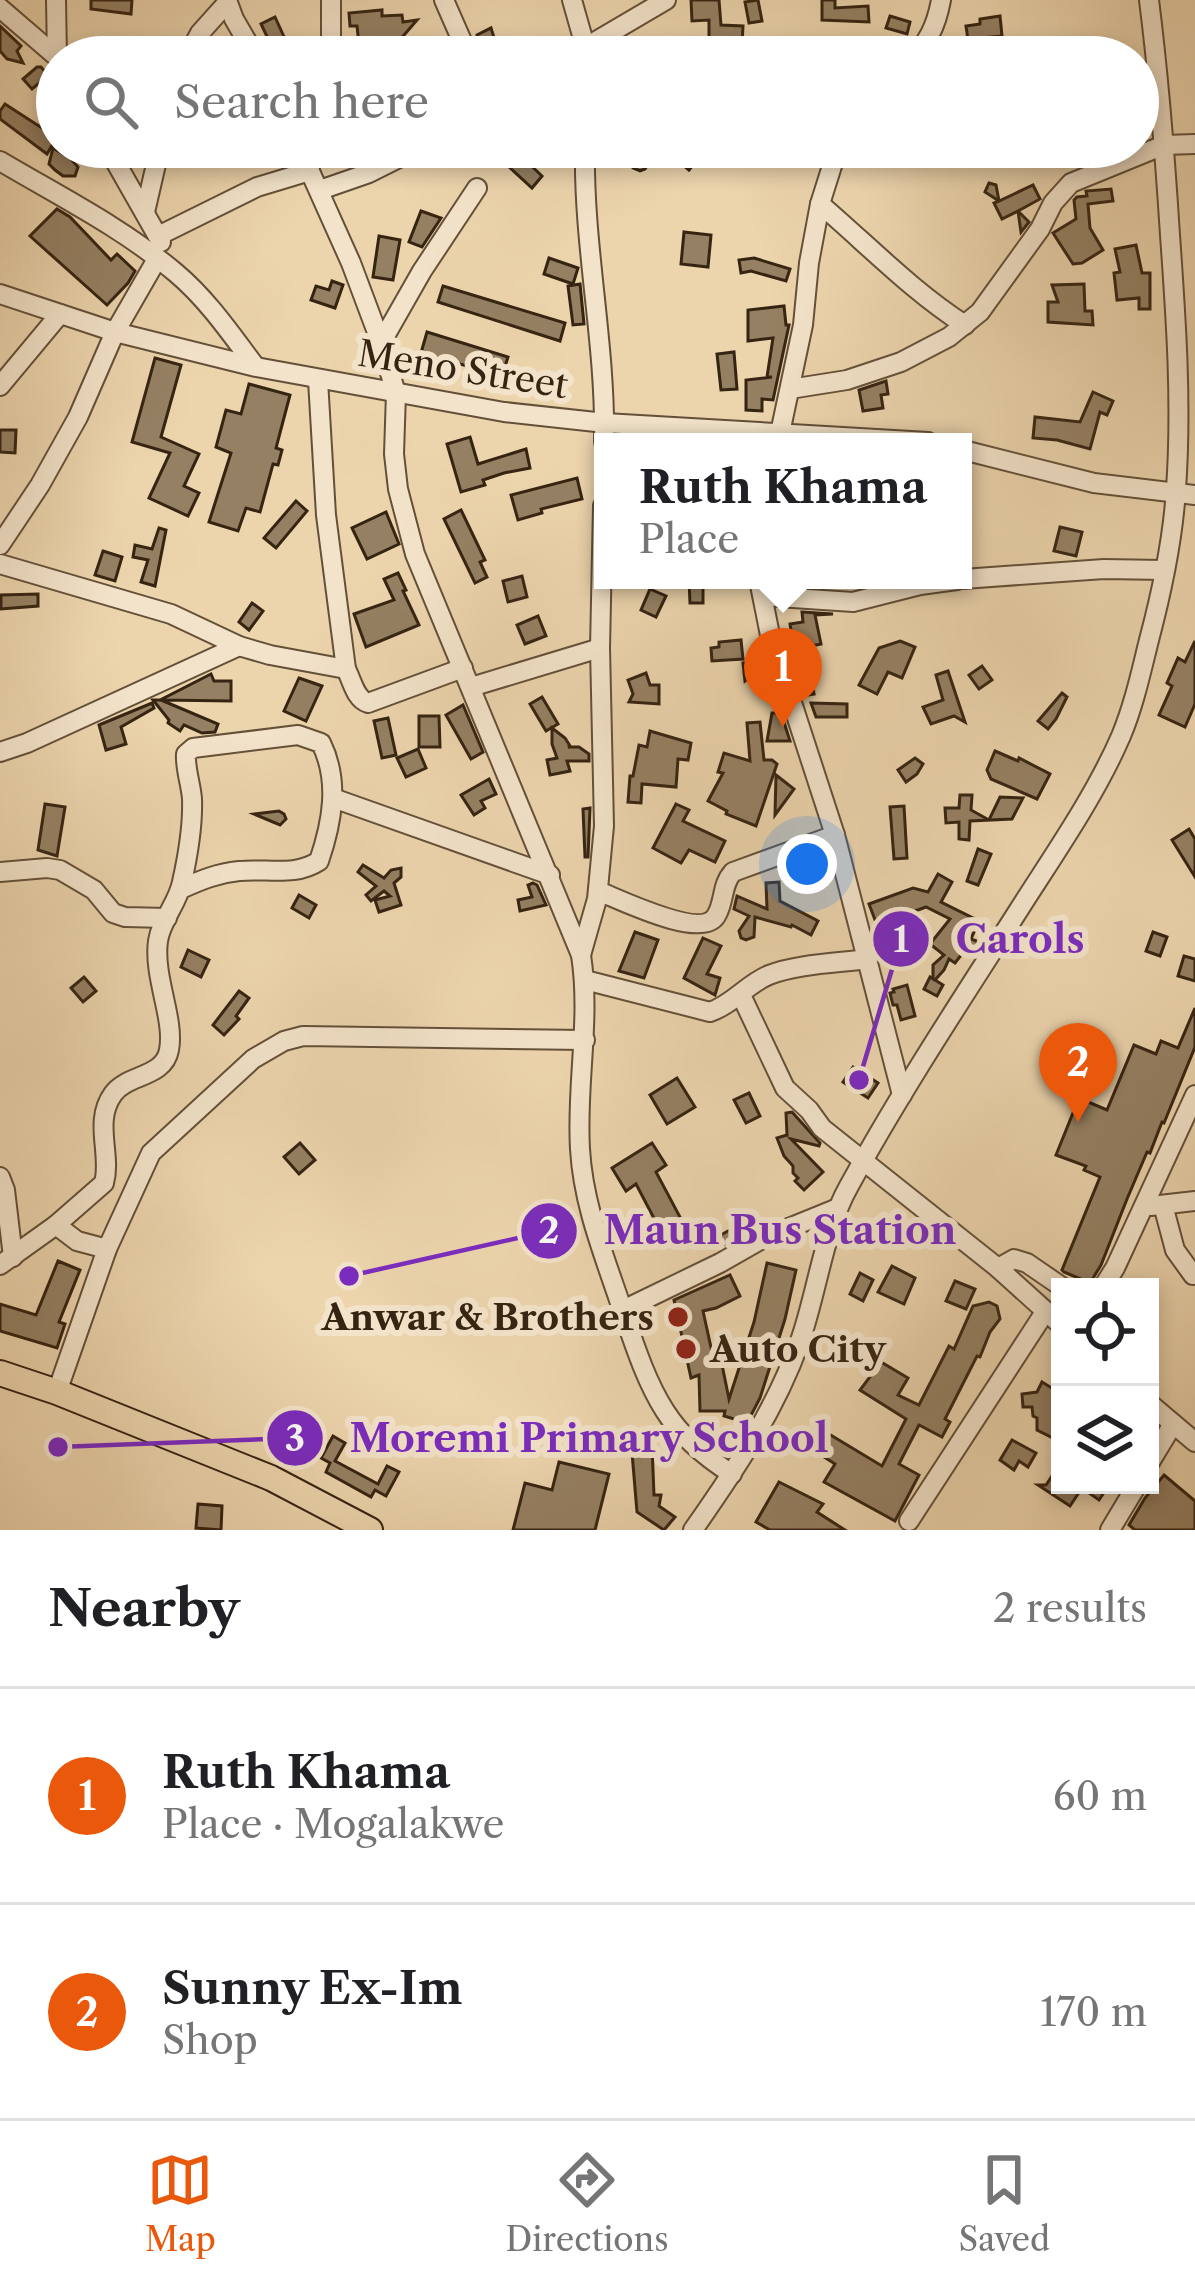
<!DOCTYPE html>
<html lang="en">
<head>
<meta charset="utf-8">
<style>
  :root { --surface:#fff; --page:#f6f6f6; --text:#202124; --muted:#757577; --line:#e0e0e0; --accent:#ea580c }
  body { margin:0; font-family:"Libre Caslon Text",serif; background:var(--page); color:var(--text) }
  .controls { position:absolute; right:36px; bottom:36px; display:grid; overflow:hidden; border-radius:0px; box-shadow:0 6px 18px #0003 }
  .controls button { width:108px; height:108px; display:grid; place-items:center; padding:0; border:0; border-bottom:3px solid var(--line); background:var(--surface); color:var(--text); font:60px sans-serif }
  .you { position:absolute; left:807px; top:864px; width:42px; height:42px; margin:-30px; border:9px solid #fff; border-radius:50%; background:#1a73e8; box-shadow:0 0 0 18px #1a73e833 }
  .badge { display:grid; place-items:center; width:78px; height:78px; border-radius:50%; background:var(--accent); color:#fff; font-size:39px; font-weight:700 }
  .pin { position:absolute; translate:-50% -99px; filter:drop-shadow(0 3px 6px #0008) }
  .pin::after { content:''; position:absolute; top:63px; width:42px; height:36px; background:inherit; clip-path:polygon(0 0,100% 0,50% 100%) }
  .popup { position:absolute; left:594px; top:433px; width:378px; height:156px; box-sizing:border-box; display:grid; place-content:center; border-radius:0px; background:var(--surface); filter:drop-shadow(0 3px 9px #0005); font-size:39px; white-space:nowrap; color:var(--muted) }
  .popup b { font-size:45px; color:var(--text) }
  .popup::after { content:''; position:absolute; left:50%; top:100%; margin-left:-24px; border:24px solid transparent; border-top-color:var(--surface) }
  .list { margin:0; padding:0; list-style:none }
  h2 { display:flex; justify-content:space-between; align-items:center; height:156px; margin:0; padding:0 48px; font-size:51px }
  h2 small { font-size:39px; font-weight:400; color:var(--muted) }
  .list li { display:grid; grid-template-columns:78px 1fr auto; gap:36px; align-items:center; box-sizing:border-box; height:216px; padding:0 48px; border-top:3px solid var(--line) }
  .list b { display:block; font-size:45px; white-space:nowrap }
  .list p { margin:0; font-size:39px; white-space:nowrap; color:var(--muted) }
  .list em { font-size:39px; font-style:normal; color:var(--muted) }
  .icon { flex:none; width:66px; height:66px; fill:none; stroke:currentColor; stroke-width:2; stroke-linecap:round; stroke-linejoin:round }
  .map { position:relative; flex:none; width:1195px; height:1530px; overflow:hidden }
  .search { position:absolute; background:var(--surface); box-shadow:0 6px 18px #0003; left:36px; right:36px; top:36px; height:132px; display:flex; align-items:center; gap:30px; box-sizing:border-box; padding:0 42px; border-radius:66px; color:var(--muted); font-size:45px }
  .sheet { height:588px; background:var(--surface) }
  nav { display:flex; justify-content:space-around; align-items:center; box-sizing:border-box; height:168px; border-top:3px solid var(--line); background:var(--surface); font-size:33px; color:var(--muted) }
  nav a { display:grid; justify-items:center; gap:6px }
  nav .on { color:var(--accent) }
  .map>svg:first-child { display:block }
  .building { fill:#958063; stroke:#362412; stroke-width:3 }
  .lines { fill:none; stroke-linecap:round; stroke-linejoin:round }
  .minor-casing { stroke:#645039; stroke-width:22 }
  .highway-casing { stroke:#362412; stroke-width:28 }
  .minor { stroke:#f3e3ca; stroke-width:18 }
  .highway { stroke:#ecd4ad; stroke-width:24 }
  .poi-dot { fill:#8f2418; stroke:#f3e3ca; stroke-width:4.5 }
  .labels { text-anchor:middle; stroke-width:12; stroke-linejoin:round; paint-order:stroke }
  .street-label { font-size:36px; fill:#362412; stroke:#f3e3ca }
  .poi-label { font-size:36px; font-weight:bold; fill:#362412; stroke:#f3e3ca; text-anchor:end }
  .leader { fill:none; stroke:#7b2cbf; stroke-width:4.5 }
  .callout-dot { fill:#7b2cbf; stroke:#f3e3ca; stroke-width:4.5 }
  .mark-label { font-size:36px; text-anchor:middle; font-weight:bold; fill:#fff }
  .callout-label { font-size:39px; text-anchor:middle; font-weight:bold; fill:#7b2cbf; stroke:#f3e3ca; stroke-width:12; stroke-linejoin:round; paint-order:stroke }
</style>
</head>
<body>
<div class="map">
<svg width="1195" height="1530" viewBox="0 0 1195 1530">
  <rect width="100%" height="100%" fill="#ecd4ad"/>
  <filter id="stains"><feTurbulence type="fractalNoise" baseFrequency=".00167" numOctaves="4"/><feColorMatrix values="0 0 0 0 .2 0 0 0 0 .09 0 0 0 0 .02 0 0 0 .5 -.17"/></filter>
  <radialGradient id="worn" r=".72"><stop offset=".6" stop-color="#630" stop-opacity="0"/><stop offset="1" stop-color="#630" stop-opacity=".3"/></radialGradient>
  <g class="building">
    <path d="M91,0H132L131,14L91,9Z"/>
    <path d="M691,0H719L721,25L743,26L742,45L709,43V20L692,21Z"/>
    <path d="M758,0L762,21L749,23L745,2Z"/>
    <path d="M822,0H835V8L868,6L869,22L822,20Z"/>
    <path d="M382,10V16L402,15L403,22L417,20L392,49H385L382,43L359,45L357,26H350L349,13Z"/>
    <path d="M890,16L910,22L907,34L886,28Z"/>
    <path d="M1000,16L1002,36L980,38L981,46L969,47L966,26L980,24V19Z"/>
    <path d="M275,17L285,39L271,45L261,24Z"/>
    <path d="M0,26L21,46L17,51L23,63L7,59L0,51Z"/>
    <path d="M491,28L500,57H484L477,35Z"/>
    <path d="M37,67H41L57,86V104L39,83L32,89L23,79Z"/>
    <path d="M5,104L45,130L57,110V137L47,154L0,119V111Z"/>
    <path d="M659,147L645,169L640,171L633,168L628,149Z"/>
    <path d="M662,147H682L697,160L689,170Z"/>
    <path d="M53,148L70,158L78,167L75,176H63L55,170L49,164Z"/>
    <path d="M519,154L542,176L532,188L508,166Z"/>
    <path d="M989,183L996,185L999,201L1033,185L1040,199L1018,211L1029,222L1021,232L1018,211L1002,219L994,203L999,201L985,192Z"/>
    <path d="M1111,189L1113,201L1088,204L1090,228L1103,250L1082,263L1073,264L1053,233L1076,219L1074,200L1077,197L1087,196L1086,191Z"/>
    <path d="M57,209L70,217L111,260L117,254L135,271L128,283L107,305L30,236Z"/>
    <path d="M421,211L441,218L422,247L409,242Z"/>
    <path d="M684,232L711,235L708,267L681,264Z"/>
    <path d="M379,236L400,240L393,280L373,277Z"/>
    <path d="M1136,245L1142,273H1150V309H1139V298L1117,300L1114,273L1120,272L1115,249Z"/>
    <path d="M549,258L578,268L573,284L544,274Z"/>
    <path d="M754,258L790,269L786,281L751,271L741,273L739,260Z"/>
    <path d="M332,281L343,285L335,308L311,300L316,286L329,290Z"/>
    <path d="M580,284L584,324L573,325L568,286Z"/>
    <path d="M1084,284L1085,311H1092L1093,325L1048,322V302H1058L1052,285Z"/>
    <path d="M443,286L565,323L560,341L438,302Z"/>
    <path d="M784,306L786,325H789L773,400L762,399V411L746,410V380L772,377H767L773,338L748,341V310Z"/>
    <path d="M427,332L508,357L502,376L421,353Z"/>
    <path d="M734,352L737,389L721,390L717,354Z"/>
    <path d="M155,358L181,365L161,437L199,454L184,486L199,493L188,516L149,498L170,453L132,442Z"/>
    <path d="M886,381L888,394L881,395L883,408L863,411L859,390Z"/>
    <path d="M249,384L290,395L276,448L282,450L278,465L273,464L260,512L246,508L238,531L209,522L231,453L216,447L226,410L241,414Z"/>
    <path d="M1093,392L1113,401L1107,415L1100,412L1090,449L1057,440L1033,438L1035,417L1080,422Z"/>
    <path d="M0,430H16L15,453L0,452Z"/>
    <path d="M470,437L478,464L526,449L530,468L504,473L483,480L485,485L461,492L447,444Z"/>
    <path d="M577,478L582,499L541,509L542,513L518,520L511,495Z"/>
    <path d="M296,501L307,511L276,548L264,538Z"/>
    <path d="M461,510L485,560L480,562L487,577L475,583L444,519Z"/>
    <path d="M386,512L399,544L367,559L352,528Z"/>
    <path d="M1060,527L1082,532L1076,556L1054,551Z"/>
    <path d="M159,528L166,530L155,586L141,582L148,560L133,557L135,545L152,549Z"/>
    <path d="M103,551L122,557L115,581L95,575Z"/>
    <path d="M398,573L406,590L403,591L419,625L366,647L354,614L394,600L384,579Z"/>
    <path d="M522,576L527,597L508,602L503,581Z"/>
    <path d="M689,580H703V603H690Z"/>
    <path d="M650,589L666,596L656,617L641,610Z"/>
    <path d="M38,594V606L1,609V595Z"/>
    <path d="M252,603L263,611L249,630L239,622Z"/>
    <path d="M802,612L833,614L815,615L821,644L806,647L814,694L808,695L796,662L790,624L803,622Z"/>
    <path d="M538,616L546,636L525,644L517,625Z"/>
    <path d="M741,640L743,659L712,661L711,648L719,647V642Z"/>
    <path d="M900,641L915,647L902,678L888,672L877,694L859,685L879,648Z"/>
    <path d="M1195,641V704L1185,727L1159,715L1172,686L1167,683L1178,658L1185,662Z"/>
    <path d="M764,659L766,666L745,681L743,663Z"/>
    <path d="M982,666L992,680L979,689L969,675Z"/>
    <path d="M948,671L965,722L954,716L931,724L923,707L943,700L936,675Z"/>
    <path d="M646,673L650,685H659V704L629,702L633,694L628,680Z"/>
    <path d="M211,674L214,681H231V701L161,700L218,724L215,732L202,733L184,725L180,731L168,723L169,720L153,700H160Z"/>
    <path d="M299,678L322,686L306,721L284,711Z"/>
    <path d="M1062,693L1067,697L1056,719L1048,729L1038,721Z"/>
    <path d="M542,697L558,724L546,731L530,704Z"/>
    <path d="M152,703L154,708L121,727L126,744L106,750L99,725Z"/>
    <path d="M811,703L847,704V717H816Z"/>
    <path d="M463,705L483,752L471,759L446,715Z"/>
    <path d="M772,713H781L790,741H767Z"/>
    <path d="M419,716H439L440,747H419Z"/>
    <path d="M388,718L396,755L382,758L374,721Z"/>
    <path d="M760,722L764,760H772L777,764L756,826L726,814L727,811L708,801L723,773L718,772L724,753L750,761L747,723Z"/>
    <path d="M552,728L565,738L570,746L568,747H579L589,754V761H567L570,771L550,775L547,760L557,758L552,744Z"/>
    <path d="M650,731L691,743L688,760L678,759L676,787L642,784L641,803L628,802L630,776H633L639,745L647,747Z"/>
    <path d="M418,749L426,768L406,777L397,758Z"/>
    <path d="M995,751L1018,761L1019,758L1050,774L1037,799L991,779L987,770Z"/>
    <path d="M915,758L923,764L917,774L906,782L898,770Z"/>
    <path d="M776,775L794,789L775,815Z"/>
    <path d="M489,779L496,794L481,801L485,808L474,815L461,795Z"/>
    <path d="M960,795H972L971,810L989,820L1000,797L1023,798L1012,819L970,821L969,840L959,839V822L946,823L945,808H959Z"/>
    <path d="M45,804L65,807L57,856L38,850Z"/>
    <path d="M676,804L689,810L683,821L725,841L715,862L689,850L681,863L653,848Z"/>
    <path d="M904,806L907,858L894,859L890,807Z"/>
    <path d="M590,808L588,857H585L583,809Z"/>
    <path d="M279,811L284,814L286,819L280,825L254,814Z"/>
    <path d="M1189,829L1195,839V877L1172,840Z"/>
    <path d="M978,849L991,854L978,885L967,881Z"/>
    <path d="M820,861V872L795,874V864Z"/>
    <path d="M363,865L384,878L391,870L401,868V877L394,883L401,905L379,912L375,900L390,896L384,891L371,901L366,895L376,886L358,872Z"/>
    <path d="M938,874L952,882L941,902L979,921L971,939L979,942L975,953L965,950L955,963L949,959L944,970L935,980L943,985L937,996L924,989L930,977L933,979V965L944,955L930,944L950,919L926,907L877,925L869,904L913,888L928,892Z"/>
    <path d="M779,882L780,901L818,921L811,935L792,925L791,927L755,917L754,937L746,940L741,938L739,931L749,916L734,909L737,896L767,909L766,883Z"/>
    <path d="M533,883L537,885L546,905L520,911L518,900L532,897L528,885Z"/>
    <path d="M299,895L316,905L309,918L292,908Z"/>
    <path d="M635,932L658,940L644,978L619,971Z"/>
    <path d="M1153,932L1167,937L1160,956L1146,951Z"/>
    <path d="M703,938L721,946L707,974L720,978L715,995L684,978Z"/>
    <path d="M188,950L209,960L201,977L181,967Z"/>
    <path d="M1184,956L1195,959V981L1178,976Z"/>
    <path d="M84,977L96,991L83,1002L71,988Z"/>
    <path d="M907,985L915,1016L901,1020L897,1005H893L890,993L894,992L893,989Z"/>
    <path d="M239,991L249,998L236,1016L239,1019L224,1035L213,1025Z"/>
    <path d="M1195,1008V1047L1164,1123L1162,1122L1150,1153L1147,1152L1127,1199L1101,1265L1090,1283L1064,1272L1062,1270L1100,1177L1084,1170L1086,1166L1056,1155L1079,1098L1107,1110L1134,1045L1156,1054L1161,1041L1178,1048Z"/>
    <path d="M853,1067L878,1083L868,1098L843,1082Z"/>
    <path d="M677,1078L695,1107L667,1124L650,1095Z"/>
    <path d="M749,1093L760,1116L746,1123L734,1100Z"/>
    <path d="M792,1112L820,1143L819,1146L791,1139L823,1172L804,1190L795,1181L798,1178L793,1173V1166L784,1156L777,1138L787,1135L786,1113Z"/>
    <path d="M300,1143L315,1160L299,1174L284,1157Z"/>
    <path d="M652,1143L666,1165L656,1172L689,1234L668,1245L636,1184L626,1191L612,1168Z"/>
    <path d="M746,1221L751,1230L724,1245L719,1236Z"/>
    <path d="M58,1261L80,1270L59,1322L65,1324L57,1348L0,1331V1304L36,1315Z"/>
    <path d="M767,1263L796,1270L785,1319L760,1398L747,1423L724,1416L725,1411H700L699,1375L691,1378L674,1300L730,1275L740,1296L716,1308L703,1311L712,1352L719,1350L729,1399L754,1322Z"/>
    <path d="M892,1266L915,1278L904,1304L878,1292Z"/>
    <path d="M860,1273L873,1280L863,1301L850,1294Z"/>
    <path d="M955,1281L975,1289L966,1309L946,1301Z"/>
    <path d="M989,1302L997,1306L1000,1319L990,1332L980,1357L977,1356L945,1419L950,1422L942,1437L919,1425L899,1464L919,1475L895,1521L824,1482L835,1464L818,1453L829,1434L882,1466L906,1419L860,1390L881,1362L908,1378L898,1395L919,1405L949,1346L954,1349L973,1306Z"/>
    <path d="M1042,1382L1060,1393V1431L1055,1439L1037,1430V1418L1033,1416L1032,1407H1023L1022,1394L1037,1392Z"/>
    <path d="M333,1436L345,1443L335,1461L378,1484L387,1466L399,1472L386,1496L375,1490L371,1497L326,1472L330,1463L321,1458Z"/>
    <path d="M644,1440L645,1446L652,1445L654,1495H661L659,1506L675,1517L664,1530L637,1512L631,1441Z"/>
    <path d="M1012,1440L1036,1453L1028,1467L1019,1461L1014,1470L1000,1460Z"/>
    <path d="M559,1462L609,1474L595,1530H513L525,1483L552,1490Z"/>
    <path d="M1060,1464V1485H1109L1099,1500L1082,1488L1070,1506L1038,1485H1046Z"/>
    <path d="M1164,1475L1195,1501V1530H1135L1129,1525L1145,1498Z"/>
    <path d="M779,1482L823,1504L817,1512L845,1530H770L756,1522Z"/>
    <path d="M198,1504L222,1506L221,1530L196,1528Z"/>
  </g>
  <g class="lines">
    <defs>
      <g id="minor">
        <path d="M56,0L57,57"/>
        <path d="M227,0L234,19L256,57"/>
        <path d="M331,0V57"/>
        <path d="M444,0L469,57"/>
        <path d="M572,0L587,53"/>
        <path d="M0,8L57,57"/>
        <path d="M187,57L200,33L227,3"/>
        <path d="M569,57L666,0"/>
        <path d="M911,57C929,44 937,22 941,0"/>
        <path d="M107,147L161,242"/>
        <path d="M299,147L351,263L381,343L396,393L394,454L398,489L415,554L581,955C591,1020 576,1084 580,1149C583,1202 602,1250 619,1300C632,1337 644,1378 665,1411C682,1438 705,1457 732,1474"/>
        <path d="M585,147C583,246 606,343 604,442"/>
        <path d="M0,161C59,196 123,228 176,273C207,299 231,334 255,366"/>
        <path d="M320,190L369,173L421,147"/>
        <path d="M820,204C868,245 912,291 965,325"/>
        <path d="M145,212L160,147"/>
        <path d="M158,236L257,187L310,171"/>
        <path d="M0,294L115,332L256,367L504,412L605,423L928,442"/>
        <path d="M381,343L422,271L477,188"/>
        <path d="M318,380L326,515L346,669C352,680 355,699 368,703L463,668"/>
        <path d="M0,386L60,314"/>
        <path d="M790,389L847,380L901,362L949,337L980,312L1040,229L1053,203L1071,183L1164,145L1195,144"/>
        <path d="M780,433L803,325L809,263L820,204L838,147"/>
        <path d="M963,450L1094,483L1195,495"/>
        <path d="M0,545L40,485L78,417L115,332L157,259"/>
        <path d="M0,564L171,614L239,646L270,655L346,669"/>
        <path d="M963,579L1104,569L1164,570"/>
        <path d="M759,580L770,635L835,835L902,1095"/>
        <path d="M763,596L853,602L920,585L957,580"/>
        <path d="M471,687L600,648"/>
        <path d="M0,752L27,743L239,646"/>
        <path d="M333,798L550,875"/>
        <path d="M0,872L47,868L60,870L94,890L113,913L125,917L167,918"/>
        <path d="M598,891C619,899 701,940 716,916C725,902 721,885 733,872L835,835"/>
        <path d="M581,955L597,899L604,826L600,648L603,506"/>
        <path d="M585,980L710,1012C733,1004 747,984 769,975C796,964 838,963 868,959"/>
        <path d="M741,995L785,1088L809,1110L822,1128L998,1268L1060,1324"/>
        <path d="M0,1177L5,1190L13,1257"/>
        <path d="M1163,1205L1175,1250L1193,1275"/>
        <path d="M1151,1206L1195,1201"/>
        <path d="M107,1249L77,1241L56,1225L104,1183C112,1154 93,1122 113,1094C127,1074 164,1078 169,1050C175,1019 153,977 158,941C161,920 178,903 182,882C188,855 193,827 192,799C191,784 185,769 186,754L193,748L298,735L321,743C340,781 332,823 319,861C295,877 267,868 239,871C218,873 201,880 181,889"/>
        <path d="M0,1265L56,1225"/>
        <path d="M998,1268L1014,1259L1027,1263L1062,1287"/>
        <path d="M1103,1287L1115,1268L1195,1095"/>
        <path d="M623,1310L720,1263L762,1239L838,1208"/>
        <path d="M57,1392L107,1249L151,1153L253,1059L284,1041L303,1036L585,1040"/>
        <path d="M1150,1404L1195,1442"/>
        <path d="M1150,1462L1173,1424"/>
        <path d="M909,1521L1045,1312"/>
        <path d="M693,1530C735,1470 775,1411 800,1341C817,1293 824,1230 849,1186C901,1091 962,999 1020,908C1055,853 1095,796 1121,736C1134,705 1141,672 1149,640C1162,591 1173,539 1176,489C1182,404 1176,319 1170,235C1165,156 1159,78 1149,0"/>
        <path d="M1110,1530L1137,1485"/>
      </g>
      <path id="highway" d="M0,1373L57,1392L271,1478L370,1530"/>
    </defs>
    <use href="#minor" class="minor-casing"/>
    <use href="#highway" class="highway-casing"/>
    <use href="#minor" class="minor"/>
    <use href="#highway" class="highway"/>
  </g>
  <g class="poi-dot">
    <circle cx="678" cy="1317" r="12"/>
    <circle cx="686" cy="1349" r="12"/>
  </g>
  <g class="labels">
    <g class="street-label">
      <text transform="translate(463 369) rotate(9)" y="13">Meno Street</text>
    </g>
    <g class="poi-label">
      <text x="654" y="1330">Anwar &amp; Brothers</text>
      <text x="710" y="1362" text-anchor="start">Auto City</text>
    </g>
  </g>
  <path class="leader" d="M859 1080L901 939M349 1276L549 1231M58 1447L295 1438"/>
  <g class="callout-dot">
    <circle cx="859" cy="1080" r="12"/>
    <circle cx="349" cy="1276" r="12"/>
    <circle cx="58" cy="1447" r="12"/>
    <circle cx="901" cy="939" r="30"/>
    <circle cx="549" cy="1231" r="30"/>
    <circle cx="295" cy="1438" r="30"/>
  </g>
  <g class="mark-label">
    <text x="901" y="952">1</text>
    <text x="549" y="1243">2</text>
    <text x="295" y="1451">3</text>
  </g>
  <g class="callout-label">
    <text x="1020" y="953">Carols</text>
    <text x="780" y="1244">Maun Bus Station</text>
    <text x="589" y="1452">Moremi Primary School</text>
  </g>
  <rect width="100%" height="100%" filter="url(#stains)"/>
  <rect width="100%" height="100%" fill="url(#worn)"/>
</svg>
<div class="controls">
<button><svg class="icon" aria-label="locate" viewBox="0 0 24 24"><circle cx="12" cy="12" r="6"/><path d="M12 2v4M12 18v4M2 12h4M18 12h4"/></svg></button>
<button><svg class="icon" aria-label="layers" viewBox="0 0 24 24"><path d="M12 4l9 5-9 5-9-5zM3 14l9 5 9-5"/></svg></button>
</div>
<div class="you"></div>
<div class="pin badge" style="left:783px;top:727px">1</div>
<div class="popup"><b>Ruth Khama</b>Place</div>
<div class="pin badge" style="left:1078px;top:1122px">2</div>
<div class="search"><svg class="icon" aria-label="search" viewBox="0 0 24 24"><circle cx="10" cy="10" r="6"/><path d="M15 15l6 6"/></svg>Search here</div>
</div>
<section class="sheet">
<h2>Nearby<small>2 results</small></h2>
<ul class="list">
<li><span class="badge">1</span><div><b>Ruth Khama</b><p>Place · Mogalakwe</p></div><em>60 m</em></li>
<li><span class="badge">2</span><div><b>Sunny Ex-Im</b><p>Shop</p></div><em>170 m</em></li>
</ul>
</section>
<nav>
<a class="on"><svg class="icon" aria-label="map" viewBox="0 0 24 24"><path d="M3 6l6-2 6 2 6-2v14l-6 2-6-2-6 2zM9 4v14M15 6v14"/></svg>Map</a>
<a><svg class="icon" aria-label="directions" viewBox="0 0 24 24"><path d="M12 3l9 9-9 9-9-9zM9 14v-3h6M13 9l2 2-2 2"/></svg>Directions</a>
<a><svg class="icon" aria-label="saved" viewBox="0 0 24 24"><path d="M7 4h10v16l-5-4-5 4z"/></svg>Saved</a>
</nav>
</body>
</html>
